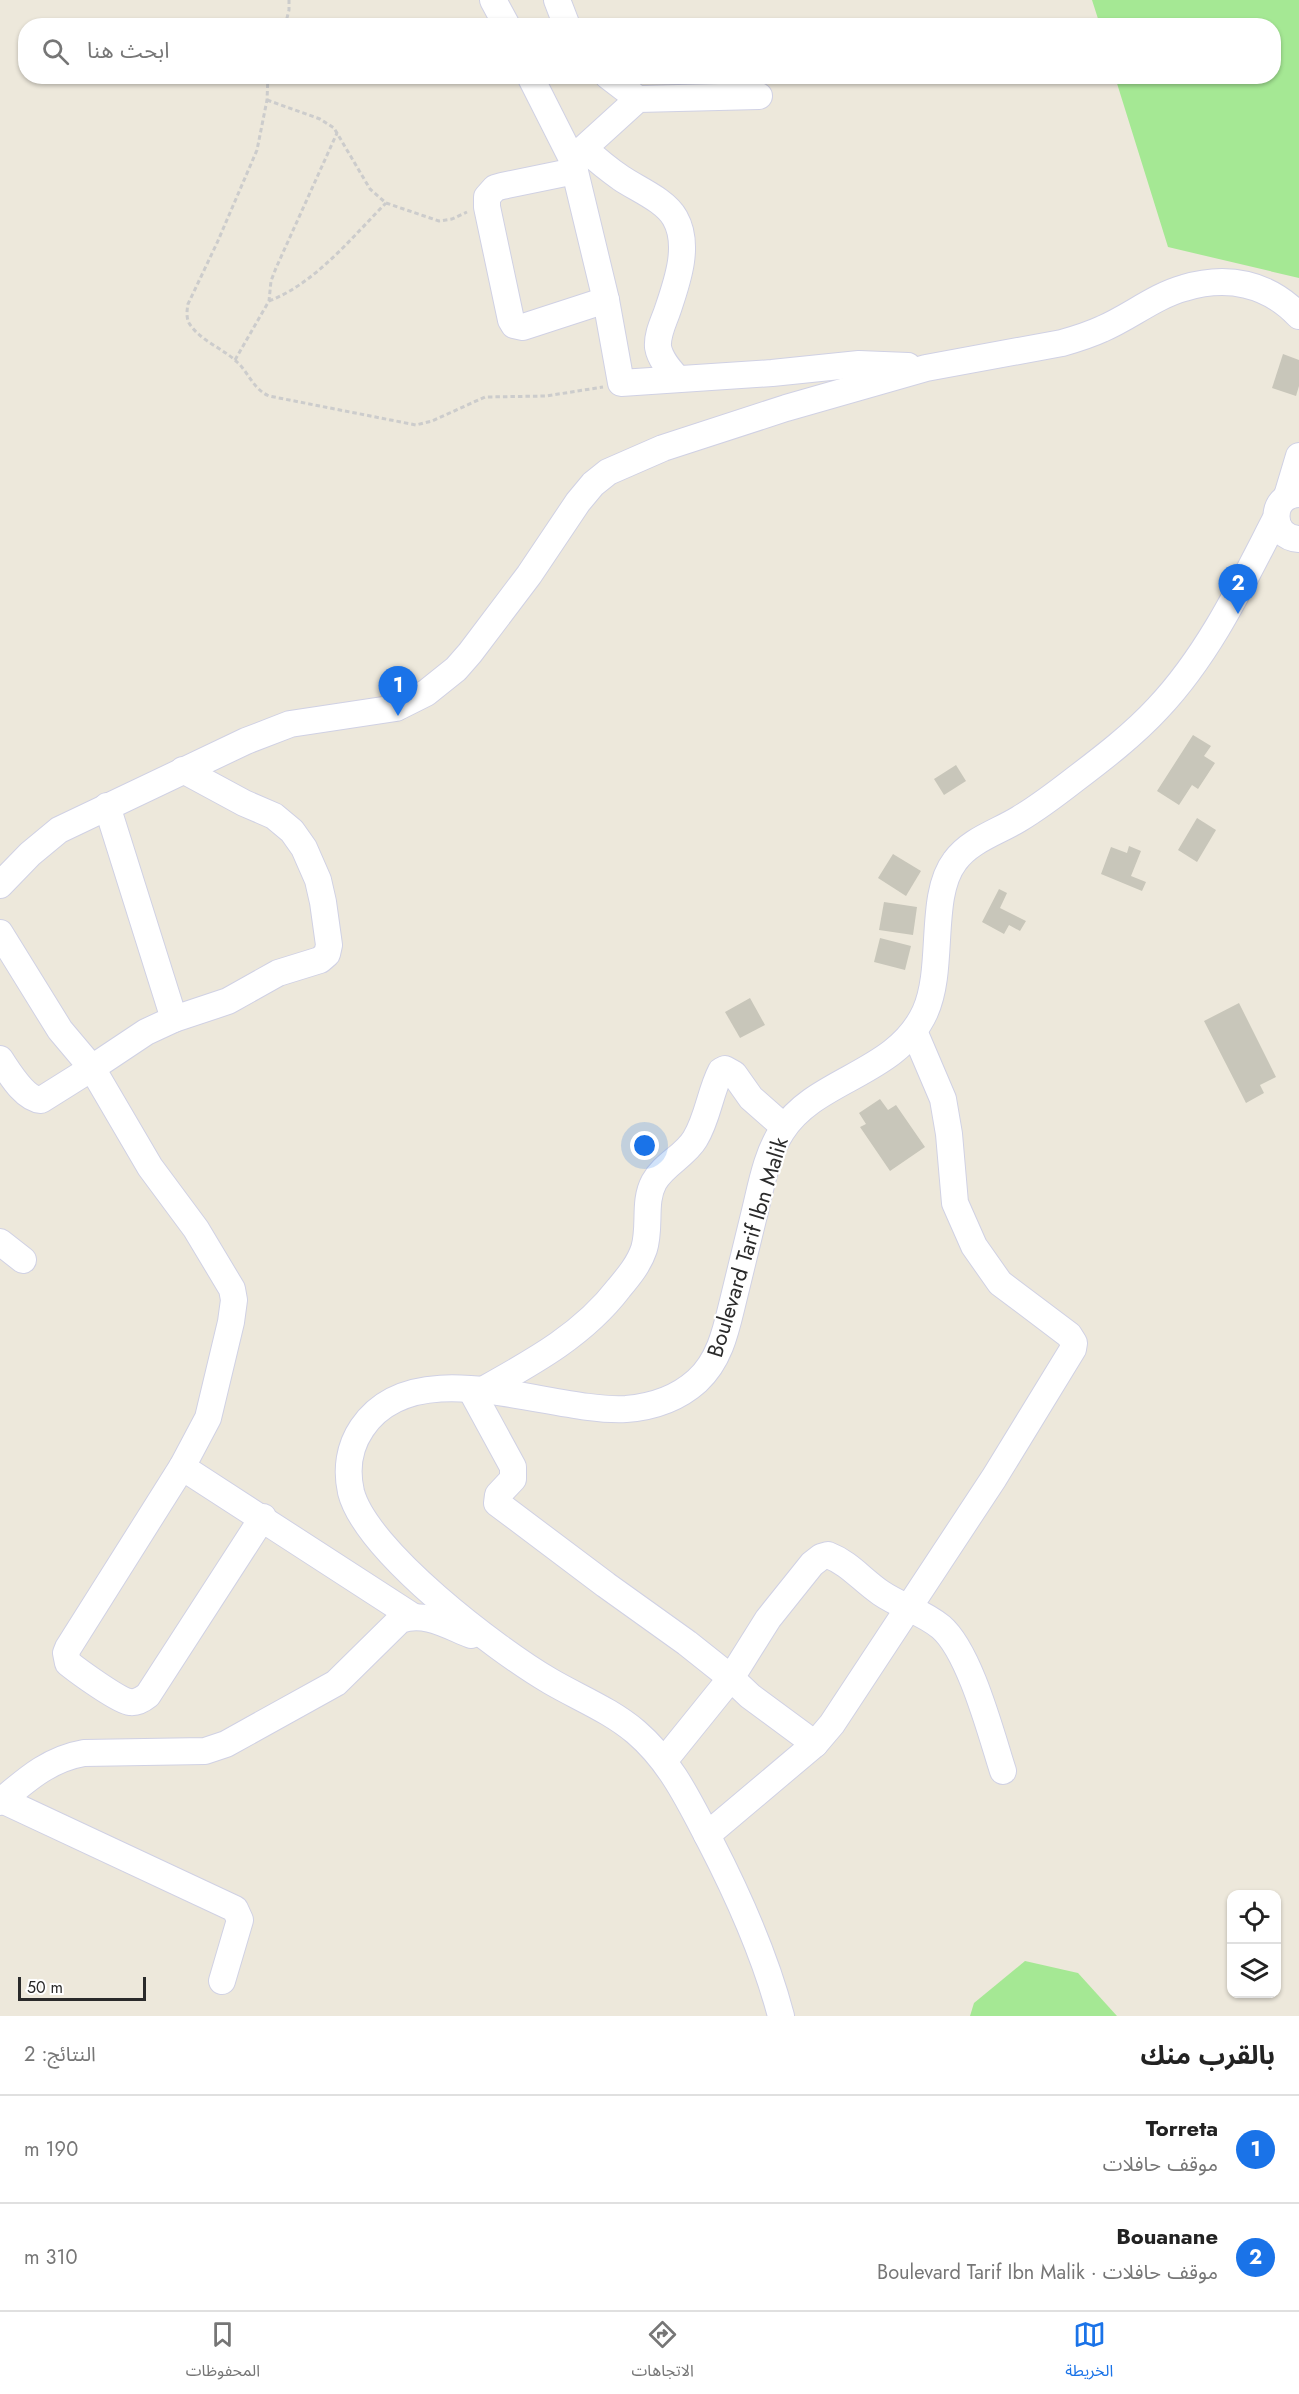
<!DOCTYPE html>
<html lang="ar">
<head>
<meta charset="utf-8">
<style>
  :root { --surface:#fff; --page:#f2f2f2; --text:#222; --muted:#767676; --line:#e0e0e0; --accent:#1a73e8 }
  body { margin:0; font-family:Jost,"Noto Sans Arabic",sans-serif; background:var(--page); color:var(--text); direction:rtl }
  .controls { position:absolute; right:18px; bottom:18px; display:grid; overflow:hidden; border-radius:12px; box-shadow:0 2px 4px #0004 }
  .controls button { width:54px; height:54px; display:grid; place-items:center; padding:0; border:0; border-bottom:2px solid var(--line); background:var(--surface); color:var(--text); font:30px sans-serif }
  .scale { position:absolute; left:18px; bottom:15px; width:128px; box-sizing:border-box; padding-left:6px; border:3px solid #2a2a2a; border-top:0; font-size:16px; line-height:21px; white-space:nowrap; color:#2a2a2a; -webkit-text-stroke:4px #fff; paint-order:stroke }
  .you { position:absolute; left:645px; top:1146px; width:21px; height:21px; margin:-15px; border:4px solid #fff; border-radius:50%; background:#1a73e8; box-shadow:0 0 0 9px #1a73e833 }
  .badge { display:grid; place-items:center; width:39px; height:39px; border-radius:50%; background:var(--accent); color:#fff; font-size:20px; font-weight:700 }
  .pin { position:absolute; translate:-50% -50px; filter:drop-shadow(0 2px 3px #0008) }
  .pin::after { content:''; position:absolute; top:32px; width:21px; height:18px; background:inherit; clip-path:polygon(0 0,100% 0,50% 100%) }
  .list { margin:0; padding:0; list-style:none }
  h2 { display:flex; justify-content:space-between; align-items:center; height:78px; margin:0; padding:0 24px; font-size:26px }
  h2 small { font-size:20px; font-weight:400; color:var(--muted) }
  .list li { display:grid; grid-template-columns:39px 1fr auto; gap:18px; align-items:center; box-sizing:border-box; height:108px; padding:0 24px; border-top:2px solid var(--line) }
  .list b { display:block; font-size:22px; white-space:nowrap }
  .list p { margin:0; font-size:20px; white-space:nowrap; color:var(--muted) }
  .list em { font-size:20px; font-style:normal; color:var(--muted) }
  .icon { flex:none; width:33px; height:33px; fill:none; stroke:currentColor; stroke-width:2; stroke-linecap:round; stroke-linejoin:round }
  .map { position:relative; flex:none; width:1299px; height:2016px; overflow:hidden; direction:ltr }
  .search { position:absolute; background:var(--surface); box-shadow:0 2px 4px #0004; left:18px; right:18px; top:18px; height:66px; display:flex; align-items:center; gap:15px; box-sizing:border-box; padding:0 21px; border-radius:24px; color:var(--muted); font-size:22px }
  .sheet { height:294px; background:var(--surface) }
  nav { display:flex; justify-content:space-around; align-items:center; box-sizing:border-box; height:84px; border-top:2px solid var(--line); background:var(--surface); font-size:16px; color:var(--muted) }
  nav a { display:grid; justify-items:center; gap:3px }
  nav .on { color:var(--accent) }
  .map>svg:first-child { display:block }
  .green { fill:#a5e894 }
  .building { fill:#c8c6ba }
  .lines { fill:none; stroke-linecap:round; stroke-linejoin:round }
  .minor-casing { stroke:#d0d1e4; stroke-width:28 }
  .path { stroke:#ccc; stroke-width:3; stroke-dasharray:4.5 3; stroke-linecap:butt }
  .minor { stroke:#fff; stroke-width:26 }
  .labels { text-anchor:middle; stroke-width:4.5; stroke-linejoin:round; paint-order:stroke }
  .street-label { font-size:22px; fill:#2a2a2a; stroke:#fff }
</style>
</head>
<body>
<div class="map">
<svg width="1299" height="2016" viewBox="0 0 1299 2016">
  <rect width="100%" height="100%" fill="#ede8db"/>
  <g class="green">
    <path d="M1092,0H1299V278L1168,247L1115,77L1274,76V26L1100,25Z"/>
    <path d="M1025,1961L1078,1973L1117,2016H970L974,2003Z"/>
  </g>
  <g class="building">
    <path d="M1283,354L1299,360V386L1296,396L1272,388Z"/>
    <path d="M1193,735L1211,746L1204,756L1215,763L1198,789L1192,785L1179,805L1157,791Z"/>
    <path d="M956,765L966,781L944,795L934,779Z"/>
    <path d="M1197,818L1216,830L1197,862L1178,850Z"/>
    <path d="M1129,846L1141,851L1131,876L1146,882L1142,891L1101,874L1111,847L1127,853Z"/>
    <path d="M893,854L921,871L906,896L878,878Z"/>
    <path d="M999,889L1007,893L1000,908L1026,921L1020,931L1009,925L1004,934L982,922Z"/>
    <path d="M884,902L917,907L913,935L879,930Z"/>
    <path d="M880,938L911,946L905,970L874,962Z"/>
    <path d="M750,998L765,1025L740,1038L725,1012Z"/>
    <path d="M1239,1003L1276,1077L1260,1085L1264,1093L1246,1103L1204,1021Z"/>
    <path d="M880,1099L888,1110L896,1105L925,1147L890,1171L860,1127L866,1124L859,1113Z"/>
  </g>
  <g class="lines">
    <defs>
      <g id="minor">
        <path d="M493,0L507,26"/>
        <path d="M557,0L567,26"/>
        <path d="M530,76L572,159"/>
        <path d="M608,76L638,99"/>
        <path d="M759,96L638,99L572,159L606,300L621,383L772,373L859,364L908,366"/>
        <path d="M585,149C596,159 608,169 621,178C637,189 665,200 675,218C691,246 676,285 667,312C663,323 657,335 658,347C660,359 669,369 677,378"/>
        <path d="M575,171L502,186L495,188L487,197V207L511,320L514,325L523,327L606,300"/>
        <path d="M1299,494C1269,495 1269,537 1299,539"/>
        <path d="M1287,496L1299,456"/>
        <path d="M0,885L30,854L59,830L246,741L290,724L396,708L426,693L456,669L470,653L529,575L578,502L593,484L608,472L663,448L786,408L926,368L1062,343C1076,339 1089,335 1102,329C1130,317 1155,296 1184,288C1227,275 1268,283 1299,316"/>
        <path d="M0,933L60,1030L92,1068L146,1032L174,1019L107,806"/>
        <path d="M174,1019L228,1001L278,973L320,960L327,954L329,945L323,902L318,880L304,848L292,831L274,816L244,803L183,770"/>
        <path d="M0,1059C9,1072 24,1099 41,1100L92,1068L150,1167L196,1229L232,1289L234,1300L231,1322L208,1418L182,1467"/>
        <path d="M0,1242L23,1260"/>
        <path d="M471,1390L513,1467V1479L498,1495L497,1503L606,1585L687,1643L731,1678L768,1619L812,1564L821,1557L828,1555C849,1563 862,1580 881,1593C900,1606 923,1612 941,1627C970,1652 991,1734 1003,1771"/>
        <path d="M481,1391C533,1362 583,1335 619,1288C629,1276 639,1264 644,1249C651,1227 643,1202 654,1182C664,1164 685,1156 695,1139C708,1118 710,1092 721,1071L725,1069L734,1074L751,1098L784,1127"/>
        <path d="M263,1517L148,1695C143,1699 137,1703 130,1702C119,1701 78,1671 68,1663L66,1653L68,1648L182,1467L412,1616"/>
        <path d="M664,1761L731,1678L750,1696L815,1744"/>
        <path d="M2,1800L235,1909L240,1920L222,1981"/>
        <path d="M0,1802C26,1780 49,1759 84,1753L205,1751L226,1744L336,1683L400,1620C425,1611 448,1626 471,1635"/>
        <path d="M707,1835L815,1744L832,1724L994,1478L1073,1349L1074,1343L1069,1335L1000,1283L974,1246L955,1203L949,1134L943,1099L914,1031"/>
        <path d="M781,2016C765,1955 739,1897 710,1841C689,1801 671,1762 636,1732C610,1710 579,1698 550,1681C497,1650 366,1551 351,1492C346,1470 349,1447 362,1428C415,1349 550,1413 626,1409C652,1407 677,1399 697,1381C720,1360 726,1330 733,1301C740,1273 747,1244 754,1215C761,1187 766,1155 782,1131C816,1078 896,1075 925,1012C945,968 928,896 955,861C970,840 998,832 1019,819C1039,807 1056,794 1074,780C1103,758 1133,735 1158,708C1209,654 1242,584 1275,520"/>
      </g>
    </defs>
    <use href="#minor" class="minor-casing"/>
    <g class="path">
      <path d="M285,26L289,10V0"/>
      <path d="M268,76L267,100L257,150L217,243L188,304C187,310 186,317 189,323C199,340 224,349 237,362C249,373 253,389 269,396L416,425L432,421L485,397L546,396L603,387"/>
      <path d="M267,100L320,119L334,128L370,189L386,203L439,221L452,219L467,212"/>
      <path d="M269,301C316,283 352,237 386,203"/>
      <path d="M235,360L269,301L271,281L276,268L337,133"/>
    </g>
    <use href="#minor" class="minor"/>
  </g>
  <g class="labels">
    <g class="street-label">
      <text transform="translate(747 1247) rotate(-73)" y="8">Boulevard Tarif Ibn Malik</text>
    </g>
  </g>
</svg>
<div class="controls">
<button><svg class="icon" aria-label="locate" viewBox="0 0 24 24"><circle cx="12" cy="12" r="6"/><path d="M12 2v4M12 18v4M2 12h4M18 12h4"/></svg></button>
<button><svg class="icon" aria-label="layers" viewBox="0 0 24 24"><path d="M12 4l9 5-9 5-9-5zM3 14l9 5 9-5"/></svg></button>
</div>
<div class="scale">50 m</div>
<div class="you"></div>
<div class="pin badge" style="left:398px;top:716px">1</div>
<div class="pin badge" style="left:1238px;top:614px">2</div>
<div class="search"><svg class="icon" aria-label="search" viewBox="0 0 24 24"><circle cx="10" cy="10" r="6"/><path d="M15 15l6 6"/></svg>ابحث هنا</div>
</div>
<section class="sheet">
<h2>بالقرب منك<small>النتائج: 2</small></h2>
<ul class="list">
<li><span class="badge">1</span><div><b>Torreta</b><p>موقف حافلات</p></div><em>190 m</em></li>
<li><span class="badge">2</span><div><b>Bouanane</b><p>موقف حافلات · Boulevard Tarif Ibn Malik</p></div><em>310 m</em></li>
</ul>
</section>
<nav>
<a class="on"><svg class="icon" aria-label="map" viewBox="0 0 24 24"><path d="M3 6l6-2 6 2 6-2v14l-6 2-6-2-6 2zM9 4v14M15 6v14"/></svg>الخريطة</a>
<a><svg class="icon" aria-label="directions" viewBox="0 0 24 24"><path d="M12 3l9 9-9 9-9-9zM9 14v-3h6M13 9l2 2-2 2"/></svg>الاتجاهات</a>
<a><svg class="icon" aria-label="saved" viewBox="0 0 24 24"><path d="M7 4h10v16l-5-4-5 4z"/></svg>المحفوظات</a>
</nav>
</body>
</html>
